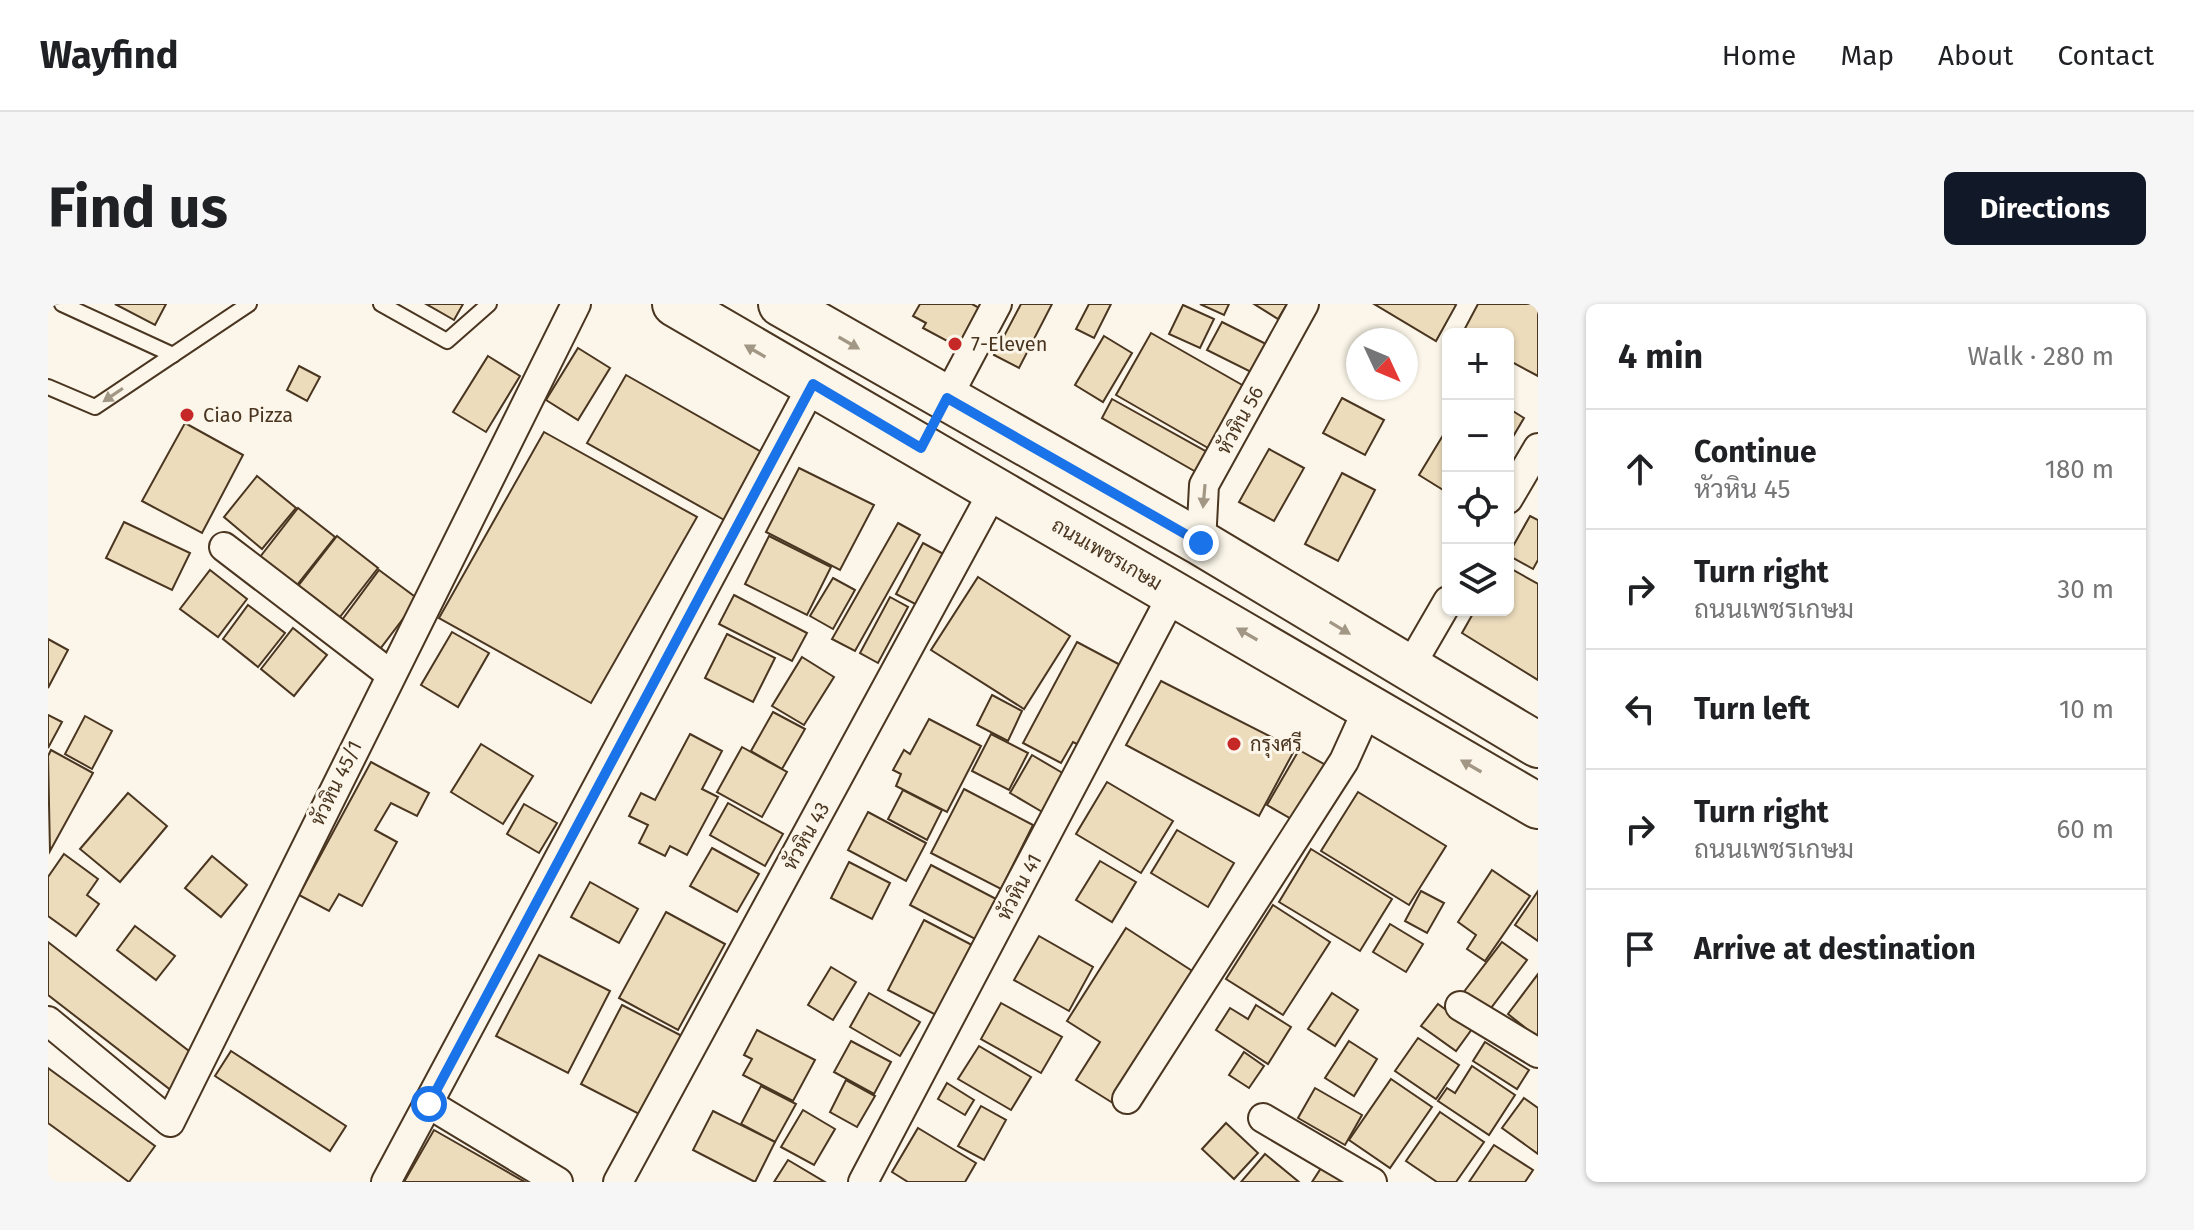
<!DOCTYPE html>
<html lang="en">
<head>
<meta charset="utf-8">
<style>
  :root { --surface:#fff; --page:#f6f6f6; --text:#202124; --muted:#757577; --line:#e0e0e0; --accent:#111827 }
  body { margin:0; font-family:"Fira Sans",Sarabun,sans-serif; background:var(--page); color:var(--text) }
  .controls { position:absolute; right:24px; top:24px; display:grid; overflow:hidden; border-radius:12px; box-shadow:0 2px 6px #0004 }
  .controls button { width:72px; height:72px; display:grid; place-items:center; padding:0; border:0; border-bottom:2px solid var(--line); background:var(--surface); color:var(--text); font:40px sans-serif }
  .compass { position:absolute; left:1298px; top:24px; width:72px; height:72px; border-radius:50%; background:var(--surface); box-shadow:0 2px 6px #0004; rotate:134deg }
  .stop { position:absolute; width:24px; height:24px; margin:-18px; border:6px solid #1a73e8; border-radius:50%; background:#fff }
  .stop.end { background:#1a73e8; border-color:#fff; box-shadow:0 2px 8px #0008 }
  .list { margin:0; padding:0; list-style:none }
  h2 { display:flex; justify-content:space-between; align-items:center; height:104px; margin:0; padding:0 32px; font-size:34px }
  h2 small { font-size:26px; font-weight:400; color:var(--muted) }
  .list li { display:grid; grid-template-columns:52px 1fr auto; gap:24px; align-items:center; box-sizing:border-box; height:120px; padding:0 32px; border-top:2px solid var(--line) }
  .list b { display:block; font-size:30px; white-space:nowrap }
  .list p { margin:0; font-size:26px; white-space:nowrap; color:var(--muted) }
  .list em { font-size:26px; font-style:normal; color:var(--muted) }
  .icon { flex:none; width:44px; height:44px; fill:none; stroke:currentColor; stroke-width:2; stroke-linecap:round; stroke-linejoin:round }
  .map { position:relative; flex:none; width:1490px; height:878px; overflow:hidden; border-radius:12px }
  header { display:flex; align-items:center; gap:48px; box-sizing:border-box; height:112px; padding:0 40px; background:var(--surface); border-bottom:2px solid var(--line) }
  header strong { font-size:38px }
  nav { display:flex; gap:44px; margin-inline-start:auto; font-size:28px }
  .intro { display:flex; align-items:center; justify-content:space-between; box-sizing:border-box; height:192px; padding:0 48px }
  h1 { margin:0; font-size:56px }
  .button { padding:20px 36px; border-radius:12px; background:var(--accent); color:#fff; font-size:28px; font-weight:700 }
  main { display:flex; gap:48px; padding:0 48px }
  aside { flex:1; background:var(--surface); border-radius:12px; box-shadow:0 2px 6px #0004 }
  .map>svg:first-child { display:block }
  .building { fill:#ecdcbc; stroke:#4a3520; stroke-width:2 }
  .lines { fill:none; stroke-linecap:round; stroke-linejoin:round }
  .lane-casing { stroke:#4a3520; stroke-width:18 }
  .street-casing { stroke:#4a3520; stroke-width:32 }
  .primary-casing { stroke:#4a3520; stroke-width:48 }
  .lane { stroke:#fbf6e9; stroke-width:14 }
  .street { stroke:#fbf6e9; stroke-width:28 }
  .primary { stroke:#fbf6e9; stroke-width:44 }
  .oneway { fill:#a29684 }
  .route { stroke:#1a73e8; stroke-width:10 }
  .poi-dot { fill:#c62828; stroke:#fbf6e9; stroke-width:3 }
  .labels { text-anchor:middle; stroke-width:6; stroke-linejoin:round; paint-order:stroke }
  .poi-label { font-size:20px; fill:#4a3520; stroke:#fbf6e9; text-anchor:start }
  .street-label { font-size:20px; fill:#4a3520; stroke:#fbf6e9 }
</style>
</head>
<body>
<header>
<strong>Wayfind</strong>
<nav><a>Home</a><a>Map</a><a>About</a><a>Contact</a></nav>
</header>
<div class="intro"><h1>Find us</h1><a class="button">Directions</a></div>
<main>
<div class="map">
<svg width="1490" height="878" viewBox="0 0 1490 878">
  <rect width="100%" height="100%" fill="#fbf6e9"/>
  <g class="building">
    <path d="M67,0H118L107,21Z"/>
    <path d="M378,0H415L406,16Z"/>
    <path d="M872,0H924L935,6L914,45L875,24L878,19L865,12Z"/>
    <path d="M973,0H1004L971,64L946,51Z"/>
    <path d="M1041,0H1063L1046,34L1028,25Z"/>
    <path d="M1152,0H1181L1176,11Z"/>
    <path d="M1206,0H1239L1230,15Z"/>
    <path d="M1326,0H1406L1408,1L1388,37Z"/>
    <path d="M1430,0H1490V72L1460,56V30H1414Z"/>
    <path d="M1135,1L1166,15L1152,44L1121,30Z"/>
    <path d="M1174,18L1220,41L1205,69L1159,46Z"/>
    <path d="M1103,29L1203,86L1167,148L1068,91Z"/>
    <path d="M1056,32L1084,49L1055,98L1027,81Z"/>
    <path d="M530,44L562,64L530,116L498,96Z"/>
    <path d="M440,52L472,72L438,128L405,108Z"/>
    <path d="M251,62L272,73L259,97L239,86Z"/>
    <path d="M578,71L717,150L678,217L539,139Z"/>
    <path d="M1294,94L1336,116L1317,151L1275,129Z"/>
    <path d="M1064,95L1159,148L1148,168L1054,114Z"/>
    <path d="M1460,104L1476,114L1460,141Z"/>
    <path d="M137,119L195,151L154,229L94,197Z"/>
    <path d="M1400,123V189L1371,171Z"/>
    <path d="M496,128L649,213L543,399L391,314Z"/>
    <path d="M1221,145L1256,164L1226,217L1191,198Z"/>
    <path d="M751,164L826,201L792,266L718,228Z"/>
    <path d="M1294,169L1327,186L1290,257L1257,240Z"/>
    <path d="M209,172L248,204L214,245L176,213Z"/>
    <path d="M250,204L287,233L249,281L212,253Z"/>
    <path d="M1482,212L1490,216V256L1485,265L1460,251Z"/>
    <path d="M76,218L142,249L124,286L58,254Z"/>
    <path d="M850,219L872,231L807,347L784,335Z"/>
    <path d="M289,232L330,264L288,318L247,286Z"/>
    <path d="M721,232L783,263L759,311L697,280Z"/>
    <path d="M875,239L901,253L873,303L848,290Z"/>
    <path d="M1460,263L1490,280V376L1414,329L1427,306H1460Z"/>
    <path d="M162,266L199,295L170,333L132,305Z"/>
    <path d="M331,266L370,295L332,345L294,316Z"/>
    <path d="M930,273L1022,332L976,405L883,346Z"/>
    <path d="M785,274L807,286L785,325L762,312Z"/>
    <path d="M686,291L759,329L744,357L671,320Z"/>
    <path d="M842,293L860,303L830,359L812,349Z"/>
    <path d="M200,301L237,329L210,363L175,335Z"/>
    <path d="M245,324L279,351L246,392L213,365Z"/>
    <path d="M404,328L441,349L410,403L373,381Z"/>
    <path d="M679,330L727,354L705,398L657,374Z"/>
    <path d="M0,335L20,346L0,384Z"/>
    <path d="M1029,338L1078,364L1035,443L1025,438L1013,459L975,439Z"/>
    <path d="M754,353L786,373L756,421L724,402Z"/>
    <path d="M1113,377L1247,445L1211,512L1078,441Z"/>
    <path d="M944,391L974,407L960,437L929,421Z"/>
    <path d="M725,408L757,425L734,465L703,447Z"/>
    <path d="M0,411L14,418L0,444Z"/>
    <path d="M37,412L64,427L44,465L17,450Z"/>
    <path d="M881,415L933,442L899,508L848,482L853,470L845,466L856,446L862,450Z"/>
    <path d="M642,430L674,447L654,485L670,493L639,551L622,542L617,552L591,539L600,521L581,512L593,489L607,496Z"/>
    <path d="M943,430L980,449L961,486L924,467Z"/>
    <path d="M433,440L485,472L455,520L403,488Z"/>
    <path d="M694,443L739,468L714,513L669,488Z"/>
    <path d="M3,446L45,469L2,547L0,452Z"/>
    <path d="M1251,446L1283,464L1252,520L1219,501Z"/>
    <path d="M984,451L1018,471L996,509L962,489Z"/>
    <path d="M323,458L381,489L369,512L343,499L327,526L349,538L314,602L291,590L281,607L251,591Z"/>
    <path d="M1059,478L1125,517L1093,569L1028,530Z"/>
    <path d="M916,485L985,521L953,585L883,549Z"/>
    <path d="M855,486L894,506L879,536L840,515Z"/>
    <path d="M1310,488L1398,542L1361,601L1273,547Z"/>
    <path d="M80,489L119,522L72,578L32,545Z"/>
    <path d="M680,499L735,530L717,562L662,531Z"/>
    <path d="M476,500L509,519L491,549L459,530Z"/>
    <path d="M820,508L878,539L858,577L800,546Z"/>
    <path d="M1129,526L1186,559L1160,603L1103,569Z"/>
    <path d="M664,544L711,570L689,608L642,582Z"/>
    <path d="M1263,545L1344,595L1312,647L1231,598Z"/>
    <path d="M16,550L50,575L39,591L51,600L28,632L0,612V573Z"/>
    <path d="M164,552L199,581L173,613L137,584Z"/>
    <path d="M1052,557L1088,578L1064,618L1028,596Z"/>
    <path d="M801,558L842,579L824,615L783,594Z"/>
    <path d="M883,561L950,596L929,636L862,601Z"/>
    <path d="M1444,566L1482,592L1437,657L1419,645L1428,631L1410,618Z"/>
    <path d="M542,578L590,605L571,639L523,613Z"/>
    <path d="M1373,587L1396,599L1379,629L1357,617Z"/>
    <path d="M1490,587V637L1467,621Z"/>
    <path d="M1225,601L1282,638L1235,711L1178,675Z"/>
    <path d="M618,608L677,640L630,726L571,694Z"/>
    <path d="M876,616L924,641L888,711L840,686Z"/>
    <path d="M1342,620L1375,640L1358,668L1325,648Z"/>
    <path d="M87,622L127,652L108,676L69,646Z"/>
    <path d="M1078,624L1152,672L1068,801L1028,776L1052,738L1019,717Z"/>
    <path d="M991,632L1045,663L1021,707L966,676Z"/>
    <path d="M0,638L150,754L124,787L0,691Z"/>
    <path d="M1454,638L1479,656L1440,708L1415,689Z"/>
    <path d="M491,651L562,687L520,769L448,732Z"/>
    <path d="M783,663L808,678L785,716L760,701Z"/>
    <path d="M1490,670V734L1460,710Z"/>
    <path d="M821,689L872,718L852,752L802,723Z"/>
    <path d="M1284,689L1310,706L1287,742L1260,725Z"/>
    <path d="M953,699L1014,733L993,769L933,735Z"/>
    <path d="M1390,700L1424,725L1408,747L1373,722Z"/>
    <path d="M574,701L634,732L593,811L533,780Z"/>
    <path d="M1208,701L1243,723L1220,760L1168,726L1182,704L1200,715Z"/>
    <path d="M709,726L767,756L745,797L695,771L704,755L696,751Z"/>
    <path d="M1370,734L1411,761L1388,795L1347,767Z"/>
    <path d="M803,737L843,758L826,790L786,768Z"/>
    <path d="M1301,737L1329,755L1306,792L1277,774Z"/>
    <path d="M1437,738L1481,766L1469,785L1425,757Z"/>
    <path d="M931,742L983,773L963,806L910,775Z"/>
    <path d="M183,747L298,822L282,847L167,772Z"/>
    <path d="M1196,748L1216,762L1201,784L1181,771Z"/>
    <path d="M1424,762L1467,791L1441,831L1390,797L1399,784L1407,789Z"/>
    <path d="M0,764L107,842L81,878L0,819Z"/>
    <path d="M1343,775L1384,803L1342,864L1301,836Z"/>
    <path d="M798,776L827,792L809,823L782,808Z"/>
    <path d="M899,779L926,796L917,811L890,795Z"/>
    <path d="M713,782L748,800L727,838L693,820Z"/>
    <path d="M1267,784L1314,811L1297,841L1250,814Z"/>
    <path d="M1476,794L1490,804V850L1454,824Z"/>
    <path d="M933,802L958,816L936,856L910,842Z"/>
    <path d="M755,806L787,825L766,861L733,843Z"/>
    <path d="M665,807L727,838L707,878L645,846Z"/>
    <path d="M1392,808L1436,838L1408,878H1389L1358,857Z"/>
    <path d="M1178,819L1210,849L1186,875L1154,845Z"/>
    <path d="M870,824L928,859L917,878H860L844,868Z"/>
    <path d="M386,826L477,878H356Z"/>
    <path d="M1446,841L1485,866L1477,878H1421Z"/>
    <path d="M1217,850L1251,878H1193Z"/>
    <path d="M740,856L777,878H726Z"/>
    <path d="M1277,858L1306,878H1264Z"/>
  </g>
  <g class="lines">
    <defs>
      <g id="lane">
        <path d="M14,0L125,51"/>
        <path d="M333,0L399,37L441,0"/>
        <path d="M0,83L47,103L201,0"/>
      </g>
      <g id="street">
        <path d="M899,94L949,0"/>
        <path d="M1460,195L1490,144"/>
        <path d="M1153,239L1156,181L1256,0"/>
        <path d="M176,243L342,370"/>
        <path d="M1360,366L1400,297"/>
        <path d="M1412,702L1490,749"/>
        <path d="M0,717L122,818L528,0"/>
        <path d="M1079,795L1296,457L1321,402"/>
        <path d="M381,800L510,878"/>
        <path d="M1215,814L1324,878"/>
        <path d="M338,878L765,80"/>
        <path d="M570,878L946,186"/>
        <path d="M815,878L1126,288"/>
      </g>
      <g id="primary">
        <path d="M627,0L1490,502"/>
        <path d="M733,0L1153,239L1490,441"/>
      </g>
    </defs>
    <use href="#lane" class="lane-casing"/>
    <use href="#street" class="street-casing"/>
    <use href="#primary" class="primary-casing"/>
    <use href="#lane" class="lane"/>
    <use href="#street" class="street"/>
    <use href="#primary" class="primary"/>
  </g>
  <defs><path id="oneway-solid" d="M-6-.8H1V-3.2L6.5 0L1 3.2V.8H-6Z" transform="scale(2)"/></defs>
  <g class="oneway">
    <use href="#oneway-solid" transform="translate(801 39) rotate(30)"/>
    <use href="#oneway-solid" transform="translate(707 47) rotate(-150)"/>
    <use href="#oneway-solid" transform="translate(65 91) rotate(146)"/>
    <use href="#oneway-solid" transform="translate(1156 192) rotate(95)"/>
    <use href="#oneway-solid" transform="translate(1292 324) rotate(31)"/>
    <use href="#oneway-solid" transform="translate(1199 330) rotate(-150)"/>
    <use href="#oneway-solid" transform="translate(1423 462) rotate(-150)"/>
  </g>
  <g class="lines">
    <path class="route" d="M381,800L765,80L873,144L899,94L1153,239"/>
  </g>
  <g class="poi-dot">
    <circle cx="907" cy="40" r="8"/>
    <circle cx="139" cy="111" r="8"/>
    <circle cx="1186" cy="440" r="8"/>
  </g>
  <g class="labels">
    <g class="poi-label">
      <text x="923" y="47">7-Eleven</text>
      <text x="155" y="118">Ciao Pizza</text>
      <text x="1202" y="447">กรุงศรี</text>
    </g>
    <g class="street-label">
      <text transform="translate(1192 116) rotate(-61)" y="7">หัวหิน 56</text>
      <text transform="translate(1059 250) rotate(30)" y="7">ถนนเพชรเกษม</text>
      <text transform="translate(288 479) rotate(-64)" y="7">หัวหิน 45/1</text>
      <text transform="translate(758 532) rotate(-61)" y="7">หัวหิน 43</text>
      <text transform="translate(971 583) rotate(-62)" y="7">หัวหิน 41</text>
    </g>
  </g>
</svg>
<div class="controls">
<button>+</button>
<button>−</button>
<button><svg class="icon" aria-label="locate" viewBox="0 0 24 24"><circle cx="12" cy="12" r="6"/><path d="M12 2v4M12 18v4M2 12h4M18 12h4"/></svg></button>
<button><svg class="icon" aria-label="layers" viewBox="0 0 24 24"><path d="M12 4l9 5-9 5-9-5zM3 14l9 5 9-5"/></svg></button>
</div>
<svg class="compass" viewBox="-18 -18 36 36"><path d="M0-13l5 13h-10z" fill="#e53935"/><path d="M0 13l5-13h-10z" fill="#757577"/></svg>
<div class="stop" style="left:381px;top:800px"></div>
<div class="stop end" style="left:1153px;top:239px"></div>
</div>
<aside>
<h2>4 min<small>Walk · 280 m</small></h2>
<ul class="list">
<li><svg class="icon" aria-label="ahead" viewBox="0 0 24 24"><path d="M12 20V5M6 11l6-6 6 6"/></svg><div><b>Continue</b><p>หัวหิน 45</p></div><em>180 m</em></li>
<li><svg class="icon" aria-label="right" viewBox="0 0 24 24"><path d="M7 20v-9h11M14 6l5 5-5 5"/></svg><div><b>Turn right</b><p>ถนนเพชรเกษม</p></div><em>30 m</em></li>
<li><svg class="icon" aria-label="left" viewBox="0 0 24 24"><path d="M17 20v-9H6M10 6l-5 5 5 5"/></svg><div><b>Turn left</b></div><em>10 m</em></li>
<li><svg class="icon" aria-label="right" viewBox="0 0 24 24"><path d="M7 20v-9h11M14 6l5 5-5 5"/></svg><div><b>Turn right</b><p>ถนนเพชรเกษม</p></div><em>60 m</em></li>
<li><svg class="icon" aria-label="arrive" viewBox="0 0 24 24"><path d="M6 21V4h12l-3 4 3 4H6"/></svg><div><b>Arrive at destination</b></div></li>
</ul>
</aside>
</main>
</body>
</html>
